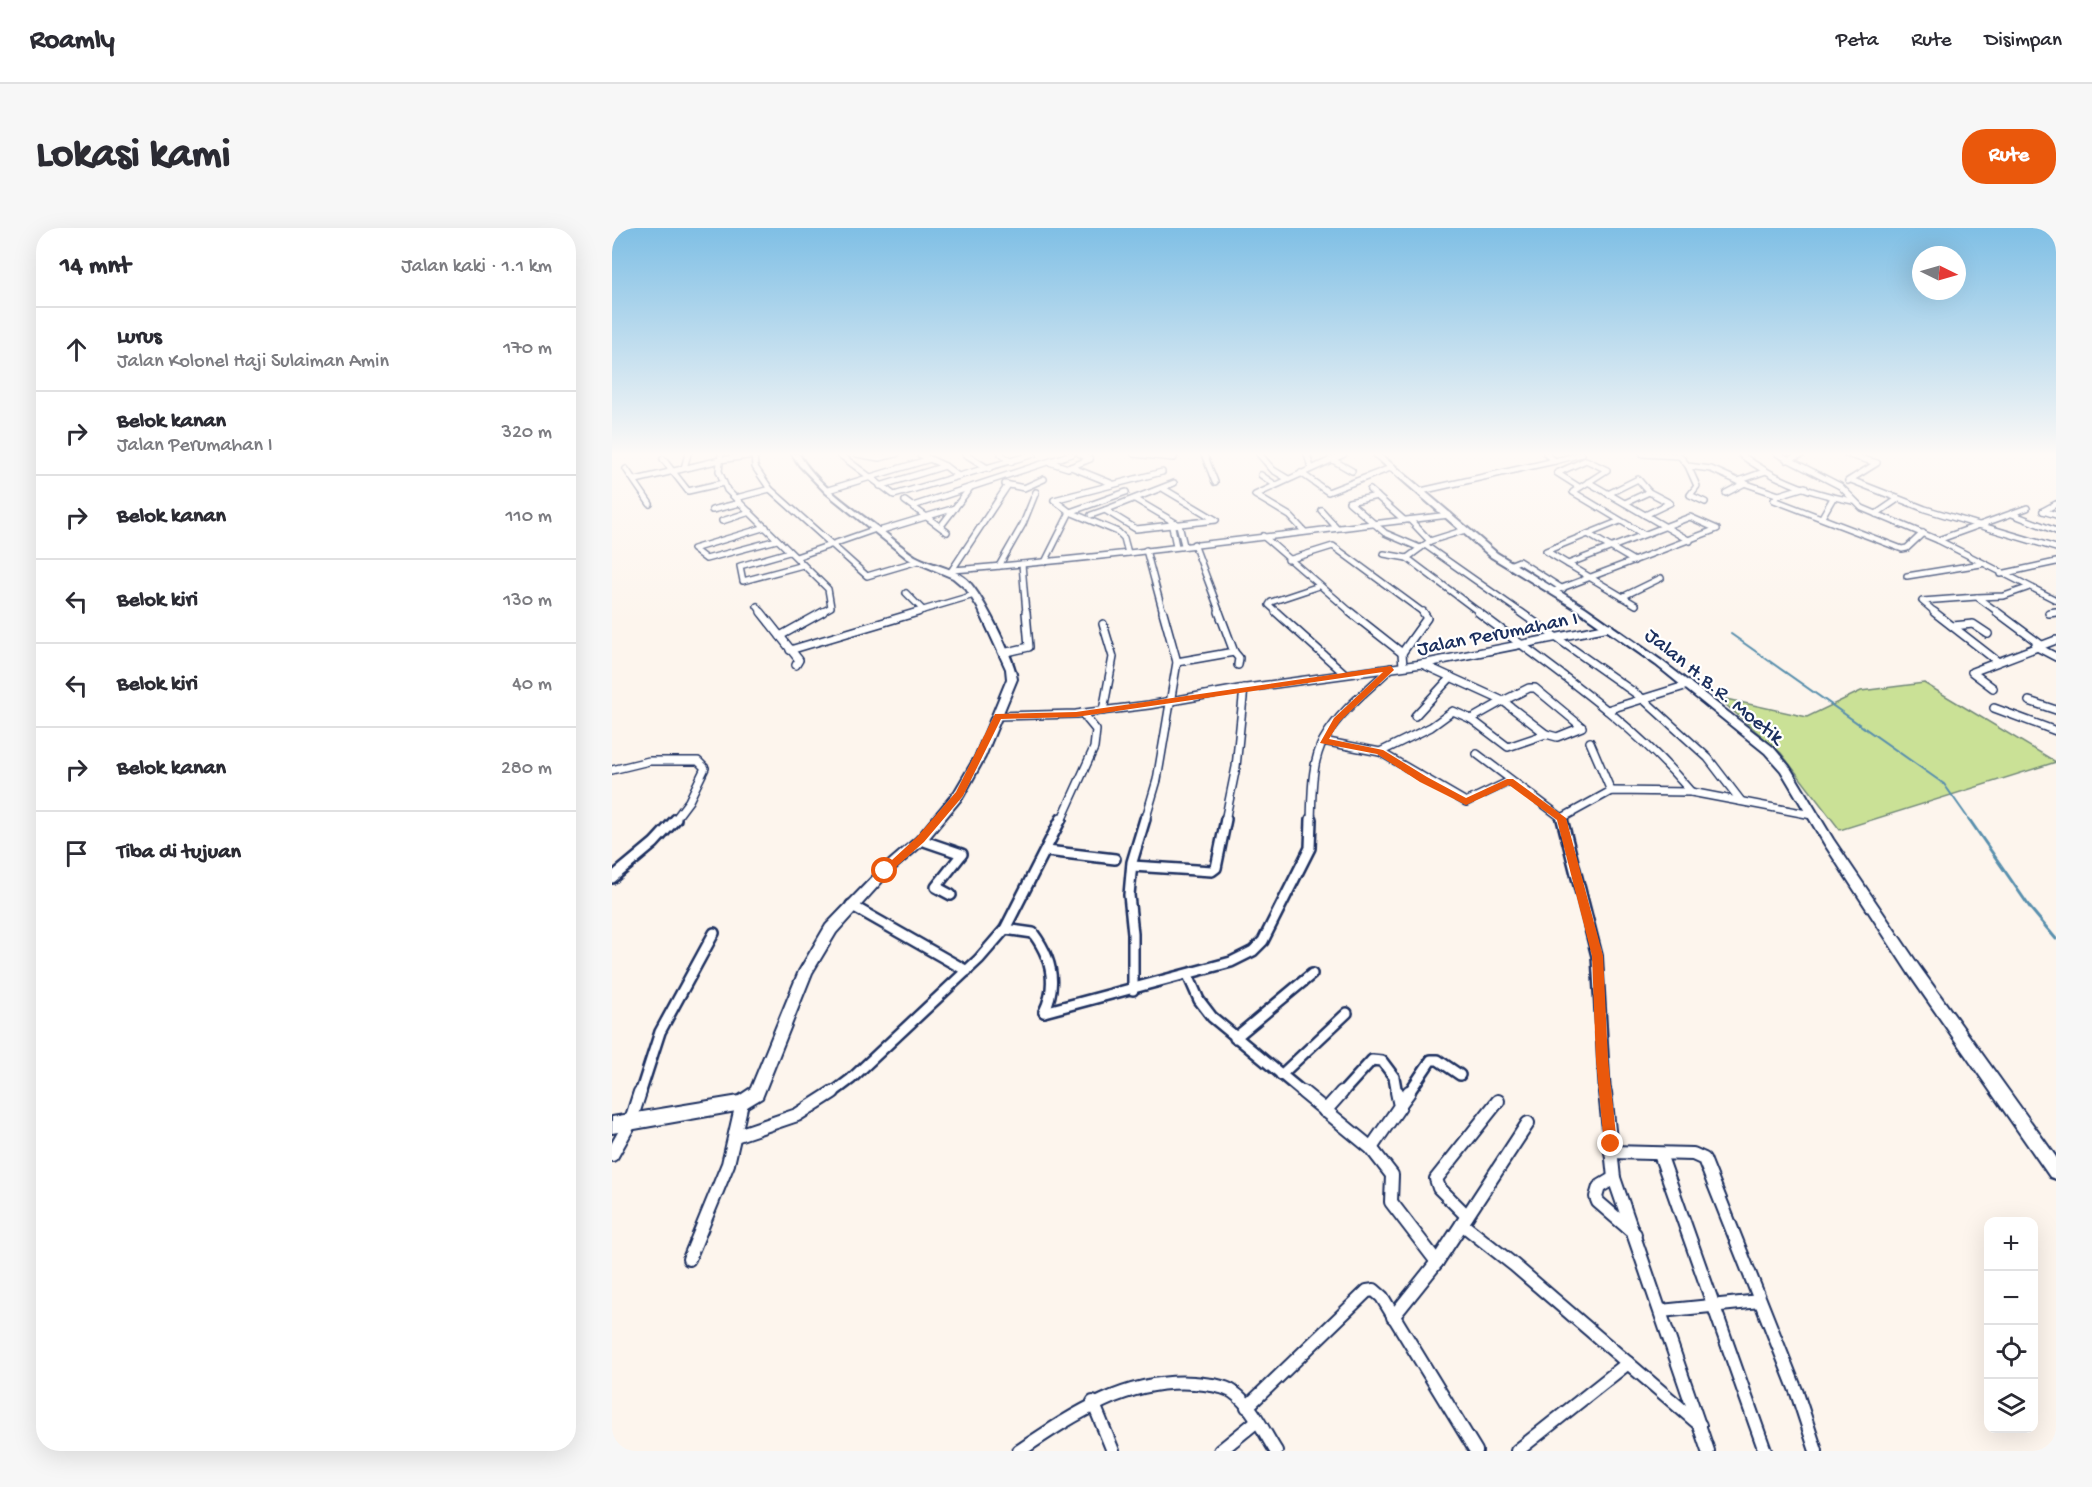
<!DOCTYPE html>
<html lang="id">
<head>
<meta charset="utf-8">
<style>
  :root { --surface:#fff; --page:#f7f7f7; --text:#2b2b33; --muted:#7c7c81; --line:#e1e1e2; --accent:#ea580c }
  body { margin:0; font-family:"Gochi Hand",sans-serif; background:var(--page); color:var(--text) }
  .controls { position:absolute; right:18px; bottom:18px; display:grid; overflow:hidden; border-radius:12px; box-shadow:0 6px 24px #0002 }
  .controls button { width:54px; height:54px; display:grid; place-items:center; padding:0; border:0; border-bottom:2px solid var(--line); background:var(--surface); color:var(--text); font:30px sans-serif }
  .compass { position:absolute; left:1300px; top:18px; width:54px; height:54px; border-radius:50%; background:var(--surface); box-shadow:0 6px 24px #0002; rotate:95deg }
  .stop { position:absolute; width:18px; height:18px; margin:-14px; border:4px solid #ea580c; border-radius:50%; background:#fff }
  .stop.end { background:#ea580c; border-color:#fff; box-shadow:0 2px 6px #0008 }
  .list { margin:0; padding:0; list-style:none }
  h2 { display:flex; justify-content:space-between; align-items:center; height:78px; margin:0; padding:0 24px; font-size:26px }
  h2 small { font-size:20px; font-weight:400; color:var(--muted) }
  .list li { display:grid; grid-template-columns:39px 1fr auto; gap:18px; align-items:center; box-sizing:border-box; height:84px; padding:0 24px; border-top:2px solid var(--line) }
  .list b { display:block; font-size:22px; white-space:nowrap }
  .list p { margin:0; font-size:20px; white-space:nowrap; color:var(--muted) }
  .list em { font-size:20px; font-style:normal; color:var(--muted) }
  .icon { flex:none; width:33px; height:33px; fill:none; stroke:currentColor; stroke-width:2; stroke-linecap:round; stroke-linejoin:round }
  .map { position:relative; flex:none; width:1444px; height:1223px; overflow:hidden; border-radius:24px }
  header { display:flex; align-items:center; gap:36px; box-sizing:border-box; height:84px; padding:0 30px; background:var(--surface); border-bottom:2px solid var(--line) }
  header strong { font-size:28px }
  nav { display:flex; gap:33px; margin-inline-start:auto; font-size:21px }
  .intro { display:flex; align-items:center; justify-content:space-between; box-sizing:border-box; height:144px; padding:0 36px }
  h1 { margin:0; font-size:42px }
  .button { padding:15px 27px; border-radius:24px; background:var(--accent); color:#fff; font-size:21px; font-weight:700 }
  main { display:flex; gap:36px; padding:0 36px }
  aside { flex:1; background:var(--surface); border-radius:24px; box-shadow:0 6px 24px #0002 }
  .map>svg:first-child { display:block }
  .green { fill:#cae196; stroke:#72887a; stroke-width:1.5 }
  .lines { fill:none; stroke-linecap:round; stroke-linejoin:round }
  .stream-far1 { stroke:#598fad; stroke-width:2 }
  .stream { stroke:#598fad; stroke-width:3 }
  .street-far3-casing { stroke:#1b2f5e; stroke-width:8 }
  .street-far2-casing { stroke:#1b2f5e; stroke-width:10 }
  .street-far1-casing { stroke:#1b2f5e; stroke-width:14 }
  .street-casing { stroke:#1b2f5e; stroke-width:16 }
  .secondary-casing { stroke:#1b2f5e; stroke-width:4 }
  .street-far3 { stroke:#fff; stroke-width:5 }
  .street-far2 { stroke:#fff; stroke-width:7 }
  .street-far1 { stroke:#fff; stroke-width:9 }
  .street { stroke:#fff; stroke-width:12 }
  .secondary { fill:#fff; fill-rule:evenodd }
  .route { fill:#ea580c }
  .labels { text-anchor:middle; stroke-width:4.5; stroke-linejoin:round; paint-order:stroke }
  .street-label { font-size:21px; fill:#1b2f5e; stroke:#fff }
</style>
</head>
<body>
<header>
<strong>Roamly</strong>
<nav><a>Peta</a><a>Rute</a><a>Disimpan</a></nav>
</header>
<div class="intro"><h1>Lokasi kami</h1><a class="button">Rute</a></div>
<main>
<aside>
<h2>14 mnt<small>Jalan kaki · 1.1 km</small></h2>
<ul class="list">
<li><svg class="icon" aria-label="ahead" viewBox="0 0 24 24"><path d="M12 20V5M6 11l6-6 6 6"/></svg><div><b>Lurus</b><p>Jalan Kolonel Haji Sulaiman Amin</p></div><em>170 m</em></li>
<li><svg class="icon" aria-label="right" viewBox="0 0 24 24"><path d="M7 20v-9h11M14 6l5 5-5 5"/></svg><div><b>Belok kanan</b><p>Jalan Perumahan I</p></div><em>320 m</em></li>
<li><svg class="icon" aria-label="right" viewBox="0 0 24 24"><path d="M7 20v-9h11M14 6l5 5-5 5"/></svg><div><b>Belok kanan</b></div><em>110 m</em></li>
<li><svg class="icon" aria-label="left" viewBox="0 0 24 24"><path d="M17 20v-9H6M10 6l-5 5 5 5"/></svg><div><b>Belok kiri</b></div><em>130 m</em></li>
<li><svg class="icon" aria-label="left" viewBox="0 0 24 24"><path d="M17 20v-9H6M10 6l-5 5 5 5"/></svg><div><b>Belok kiri</b></div><em>40 m</em></li>
<li><svg class="icon" aria-label="right" viewBox="0 0 24 24"><path d="M7 20v-9h11M14 6l5 5-5 5"/></svg><div><b>Belok kanan</b></div><em>280 m</em></li>
<li><svg class="icon" aria-label="arrive" viewBox="0 0 24 24"><path d="M6 21V4h12l-3 4 3 4H6"/></svg><div><b>Tiba di tujuan</b></div></li>
</ul>
</aside>
<div class="map">
<svg width="1444" height="1223" viewBox="0 0 1444 1223">
  <rect width="100%" height="100%" fill="#fdf5ed"/>
  <filter id="ink" filterUnits="userSpaceOnUse"><feTurbulence type="fractalNoise" baseFrequency=".0167" numOctaves="2"/><feDisplacementMap in="SourceGraphic" scale="12" xChannelSelector="R" yChannelSelector="G"/><feConvolveMatrix kernelMatrix="1 2 1 2 8 2 1 2 1" color-interpolation-filters="sRGB"/></filter>
  <g filter="url(#ink)">
    <path class="green" d="M1312,455L1444,534L1228,602L1169,525L1105,469L1195,489L1249,463Z"/>
    <g class="lines">
      <path class="stream-far1" d="M1119,406L1332,556L1358,593"/>
      <path class="stream" d="M1357,591L1419,681L1444,711"/>
      <defs>
        <g id="street-far3">
          <path d="M109,226L107,243L115,262L216,361L219,379L208,385"/>
          <path d="M142,226L143,239L158,261L255,348L306,333"/>
          <path d="M227,226L282,267L422,226"/>
          <path d="M245,226L267,230L284,226"/>
          <path d="M307,226L333,238L346,248"/>
          <path d="M353,226L377,241"/>
          <path d="M389,226L399,234"/>
          <path d="M468,226L478,231"/>
          <path d="M522,226L562,230L563,226"/>
          <path d="M592,226L603,254"/>
          <path d="M647,226L661,242L676,251"/>
          <path d="M695,226L699,240"/>
          <path d="M934,226L943,233L970,226"/>
          <path d="M1031,226L1067,228"/>
          <path d="M1066,226L1076,238L1099,241L1126,253"/>
          <path d="M1128,226C1161,251 1200,266 1241,273"/>
          <path d="M1166,226L1228,258L1250,280L1326,312L1444,372"/>
          <path d="M1234,226L1265,235L1236,253"/>
          <path d="M51,231L76,263L111,255"/>
          <path d="M719,231L740,243"/>
          <path d="M1175,232L1191,226"/>
          <path d="M437,234L456,240L478,231"/>
          <path d="M1076,238L1085,258L1078,267L1093,274"/>
          <path d="M459,239L501,256"/>
          <path d="M72,240L76,226"/>
          <path d="M14,241L38,276"/>
          <path d="M1154,243L1126,253L1167,267"/>
          <path d="M689,245L716,264L781,239"/>
          <path d="M649,247L662,256"/>
          <path d="M24,252L108,232L148,226"/>
          <path d="M1239,252L1313,281L1444,320"/>
          <path d="M976,254L1078,313"/>
          <path d="M393,256L412,260L432,251"/>
          <path d="M268,258L333,238"/>
          <path d="M967,259L945,245L974,232L995,242L961,264L1031,306"/>
          <path d="M1193,259L1167,267L1162,272L1290,321L1295,320L1311,305"/>
          <path d="M552,261L604,292L524,301L493,282L562,255"/>
          <path d="M216,262L318,231"/>
          <path d="M758,262L792,292"/>
          <path d="M809,263L943,233"/>
          <path d="M1114,265L1133,255"/>
          <path d="M996,266L1026,251L1037,264L1058,275L1033,287"/>
          <path d="M765,268L737,274L773,305L808,320"/>
          <path d="M124,270L158,261"/>
          <path d="M523,271L567,297L572,317"/>
          <path d="M293,273L335,304"/>
          <path d="M1013,275L1037,264"/>
          <path d="M301,278L460,226"/>
          <path d="M100,282L128,275"/>
          <path d="M709,282L725,300"/>
          <path d="M1431,283L1444,276"/>
          <path d="M1431,283L1444,287"/>
          <path d="M458,284L506,304L512,310L516,325"/>
          <path d="M458,284L514,264"/>
          <path d="M1264,286L1286,271"/>
          <path d="M1400,286L1444,303"/>
          <path d="M479,287L493,282"/>
          <path d="M1210,289L1221,270"/>
          <path d="M798,292L818,313"/>
          <path d="M110,293L138,284"/>
          <path d="M1008,293L934,323L1024,377"/>
          <path d="M559,294L564,318"/>
          <path d="M329,298L358,260"/>
          <path d="M154,299L81,321L94,331L165,312"/>
          <path d="M853,302L818,313L795,330L868,385"/>
          <path d="M267,303L343,280"/>
          <path d="M692,303L678,288L643,267L732,226"/>
          <path d="M976,306L1022,333"/>
          <path d="M651,308L740,385"/>
          <path d="M1326,312L1415,280"/>
          <path d="M582,316L608,385"/>
          <path d="M813,317L910,385"/>
          <path d="M534,322L551,385"/>
          <path d="M177,324L128,338L131,353L191,337"/>
          <path d="M772,326L795,330"/>
          <path d="M184,329L264,301"/>
          <path d="M676,332L721,318L812,385"/>
          <path d="M433,334L458,284L442,272L550,244"/>
          <path d="M410,336L414,385"/>
          <path d="M897,337L907,333L951,361"/>
          <path d="M387,338L411,296L424,264"/>
          <path d="M340,342C506,329 671,306 837,287"/>
          <path d="M338,345L396,257"/>
          <path d="M1389,346L1444,334"/>
          <path d="M1295,348L1369,336"/>
          <path d="M942,363L1105,301L1078,289L956,336"/>
          <path d="M294,365L311,382"/>
          <path d="M1010,369L1049,350"/>
          <path d="M145,378L150,385"/>
          <path d="M301,385L362,367"/>
          <path d="M666,385L657,377L659,374L707,358"/>
          <path d="M1324,385L1310,373L1365,369"/>
          <path d="M1387,385L1365,369L1392,368L1415,360"/>
          <path d="M1437,385L1444,384"/>
        </g>
        <g id="street-far2">
          <path d="M149,384L168,408"/>
          <path d="M664,384L732,445"/>
          <path d="M738,384L790,425"/>
          <path d="M866,384C939,440 1019,492 1079,564"/>
          <path d="M908,384L1030,470L1096,530L1129,573"/>
          <path d="M1322,384L1385,433"/>
          <path d="M1385,384L1428,416"/>
          <path d="M1437,385L1444,384"/>
          <path d="M491,396L501,429L491,483"/>
          <path d="M1341,398L1361,396L1376,406"/>
          <path d="M1423,418L1444,429"/>
          <path d="M178,422L306,384"/>
          <path d="M622,424L627,430L626,437"/>
          <path d="M391,425L417,419L414,384"/>
          <path d="M565,434L622,424L607,384"/>
          <path d="M184,437L187,432L168,408L211,384"/>
          <path d="M791,438L790,425L815,390L811,384"/>
          <path d="M1381,460L1360,444L1444,412"/>
          <path d="M1417,473L1444,482"/>
          <path d="M1382,480L1444,503"/>
          <path d="M995,482L1076,457"/>
          <path d="M386,488L464,486L537,477L627,461L810,436L997,399"/>
          <path d="M803,488L839,449"/>
          <path d="M859,491L891,473L934,506"/>
          <path d="M711,513L768,524L854,574L898,553"/>
          <path d="M978,514L999,563"/>
          <path d="M768,524L819,499L841,483L859,491L896,519L934,506L945,509L970,499L923,460H917L891,473L810,436"/>
          <path d="M865,526L950,590"/>
          <path d="M0,542L37,533H86L93,540L77,573L62,593"/>
          <path d="M950,590L951,593"/>
          <path d="M950,590L999,563L1079,564L1200,587"/>
          <path d="M449,593L482,520L484,502L470,485"/>
          <path d="M533,593L545,552L565,434L551,384"/>
          <path d="M613,593L624,539L632,460"/>
          <path d="M699,593C700,567 699,534 712,511C728,483 756,462 779,440"/>
        </g>
        <g id="street-far1">
          <path d="M950,591L985,728L993,866"/>
          <path d="M309,612L350,626L324,659L339,667"/>
          <path d="M435,623L503,631"/>
          <path d="M520,638L600,643L604,640L614,591"/>
          <path d="M0,650L42,615L64,591"/>
          <path d="M239,677L355,743"/>
          <path d="M393,701L421,705C439,729 446,756 432,784"/>
          <path d="M576,747L587,772L600,789L693,866"/>
          <path d="M521,762V706L517,667L520,634L533,591"/>
          <path d="M432,784L619,734L641,723L651,713L698,620L699,591"/>
          <path d="M623,810L700,746"/>
          <path d="M669,847L735,785"/>
          <path d="M28,866L48,804L102,705"/>
          <path d="M219,866L239,851L367,731L393,701L449,591"/>
          <path d="M729,866L760,832L770,833L782,849L785,866"/>
          <path d="M796,866L819,832H826L848,847"/>
        </g>
        <g id="street">
          <path d="M691,864L759,920L780,947L779,974L825,1034"/>
          <path d="M993,864L1002,950L1096,1223"/>
          <path d="M789,875L797,864"/>
          <path d="M713,883L730,864"/>
          <path d="M126,907L185,887L221,864"/>
          <path d="M759,920L788,878L785,864"/>
          <path d="M999,924L1081,926L1092,931L1185,1165L1204,1223"/>
          <path d="M1048,926L1153,1223"/>
          <path d="M0,927L18,895L28,864"/>
          <path d="M1002,950L987,959L984,969L986,974L1023,1006"/>
          <path d="M855,988L827,960L824,951L886,873"/>
          <path d="M850,996L902,1037L1088,1197"/>
          <path d="M77,1031L116,936L130,875"/>
          <path d="M1049,1083L1148,1073"/>
          <path d="M781,1089L825,1034L916,895"/>
          <path d="M481,1174L501,1223"/>
          <path d="M635,1179L755,1063L762,1062L770,1069L864,1223"/>
          <path d="M407,1223C461,1187 514,1150 582,1155C594,1156 611,1157 621,1164C641,1178 651,1203 664,1223"/>
          <path d="M608,1223L645,1193"/>
          <path d="M905,1223L1016,1135"/>
        </g>
        <g id="secondary">
          <path d="M180,226H187C206,258 242,281 271,303C281,311 292,321 303,328C319,337 339,339 353,350C369,362 403,432 405,451L373,529L351,569L313,615L277,646L224,705L200,745L150,870L130,882L0,905V889L127,868L139,860L187,743L214,697L269,640L305,609L343,563L363,529L395,451L394,441L366,380L354,361L341,350L296,331L214,265L187,237Z"/>
          <path d="M760,226H768L783,238L885,325L973,379L1050,433L1161,519L1177,538L1221,611L1307,738L1444,929V951L1438,949L1297,746L1213,617L1169,543L1153,525L1044,437L967,383L879,329Z"/>
        </g>
      </defs>
      <use href="#street-far3" class="street-far3-casing"/>
      <use href="#street-far2" class="street-far2-casing"/>
      <use href="#street-far1" class="street-far1-casing"/>
      <use href="#street" class="street-casing"/>
      <use href="#secondary" class="secondary-casing"/>
      <use href="#street-far3" class="street-far3"/>
      <use href="#street-far2" class="street-far2"/>
      <use href="#street-far1" class="street-far1"/>
      <use href="#street" class="street"/>
      <use href="#secondary" class="secondary"/>
    </g>
  </g>
  <linearGradient id="sky" x2="0" y2="1"><stop stop-color="#7fbfe5"/><stop offset="0.57" stop-color="#fefaf7"/><stop offset="1" stop-color="#fefaf7" stop-opacity="0"/></linearGradient>
  <rect width="1444" height="397" fill="url(#sky)"/>
  <path class="route" d="M779,438L782,442L728,493L717,511L771,522L815,549L854,570L895,551H901L954,590L991,728L996,832L1005,916L1003,921L999,923L992,916L984,832L980,728L945,592L897,557L854,577L808,554L765,526L708,515L722,490L771,444L464,489L389,491L351,568L312,614L276,646L273,647L268,643L305,609L344,564L383,486L464,484Z"/>
  <g class="labels">
    <g class="street-label">
      <text transform="translate(885 404) rotate(-11)" y="7">Jalan Perumahan I</text>
      <text transform="translate(1103 457) rotate(39)" y="7">Jalan H.B.R. Moetik</text>
    </g>
  </g>
</svg>
<div class="controls">
<button>+</button>
<button>−</button>
<button><svg class="icon" aria-label="locate" viewBox="0 0 24 24"><circle cx="12" cy="12" r="6"/><path d="M12 2v4M12 18v4M2 12h4M18 12h4"/></svg></button>
<button><svg class="icon" aria-label="layers" viewBox="0 0 24 24"><path d="M12 4l9 5-9 5-9-5zM3 14l9 5 9-5"/></svg></button>
</div>
<svg class="compass" viewBox="-18 -18 36 36"><path d="M0-13l5 13h-10z" fill="#e53935"/><path d="M0 13l5-13h-10z" fill="#7c7c81"/></svg>
<div class="stop" style="left:273px;top:643px"></div>
<div class="stop end" style="left:999px;top:916px"></div>
</div>
</main>
</body>
</html>
